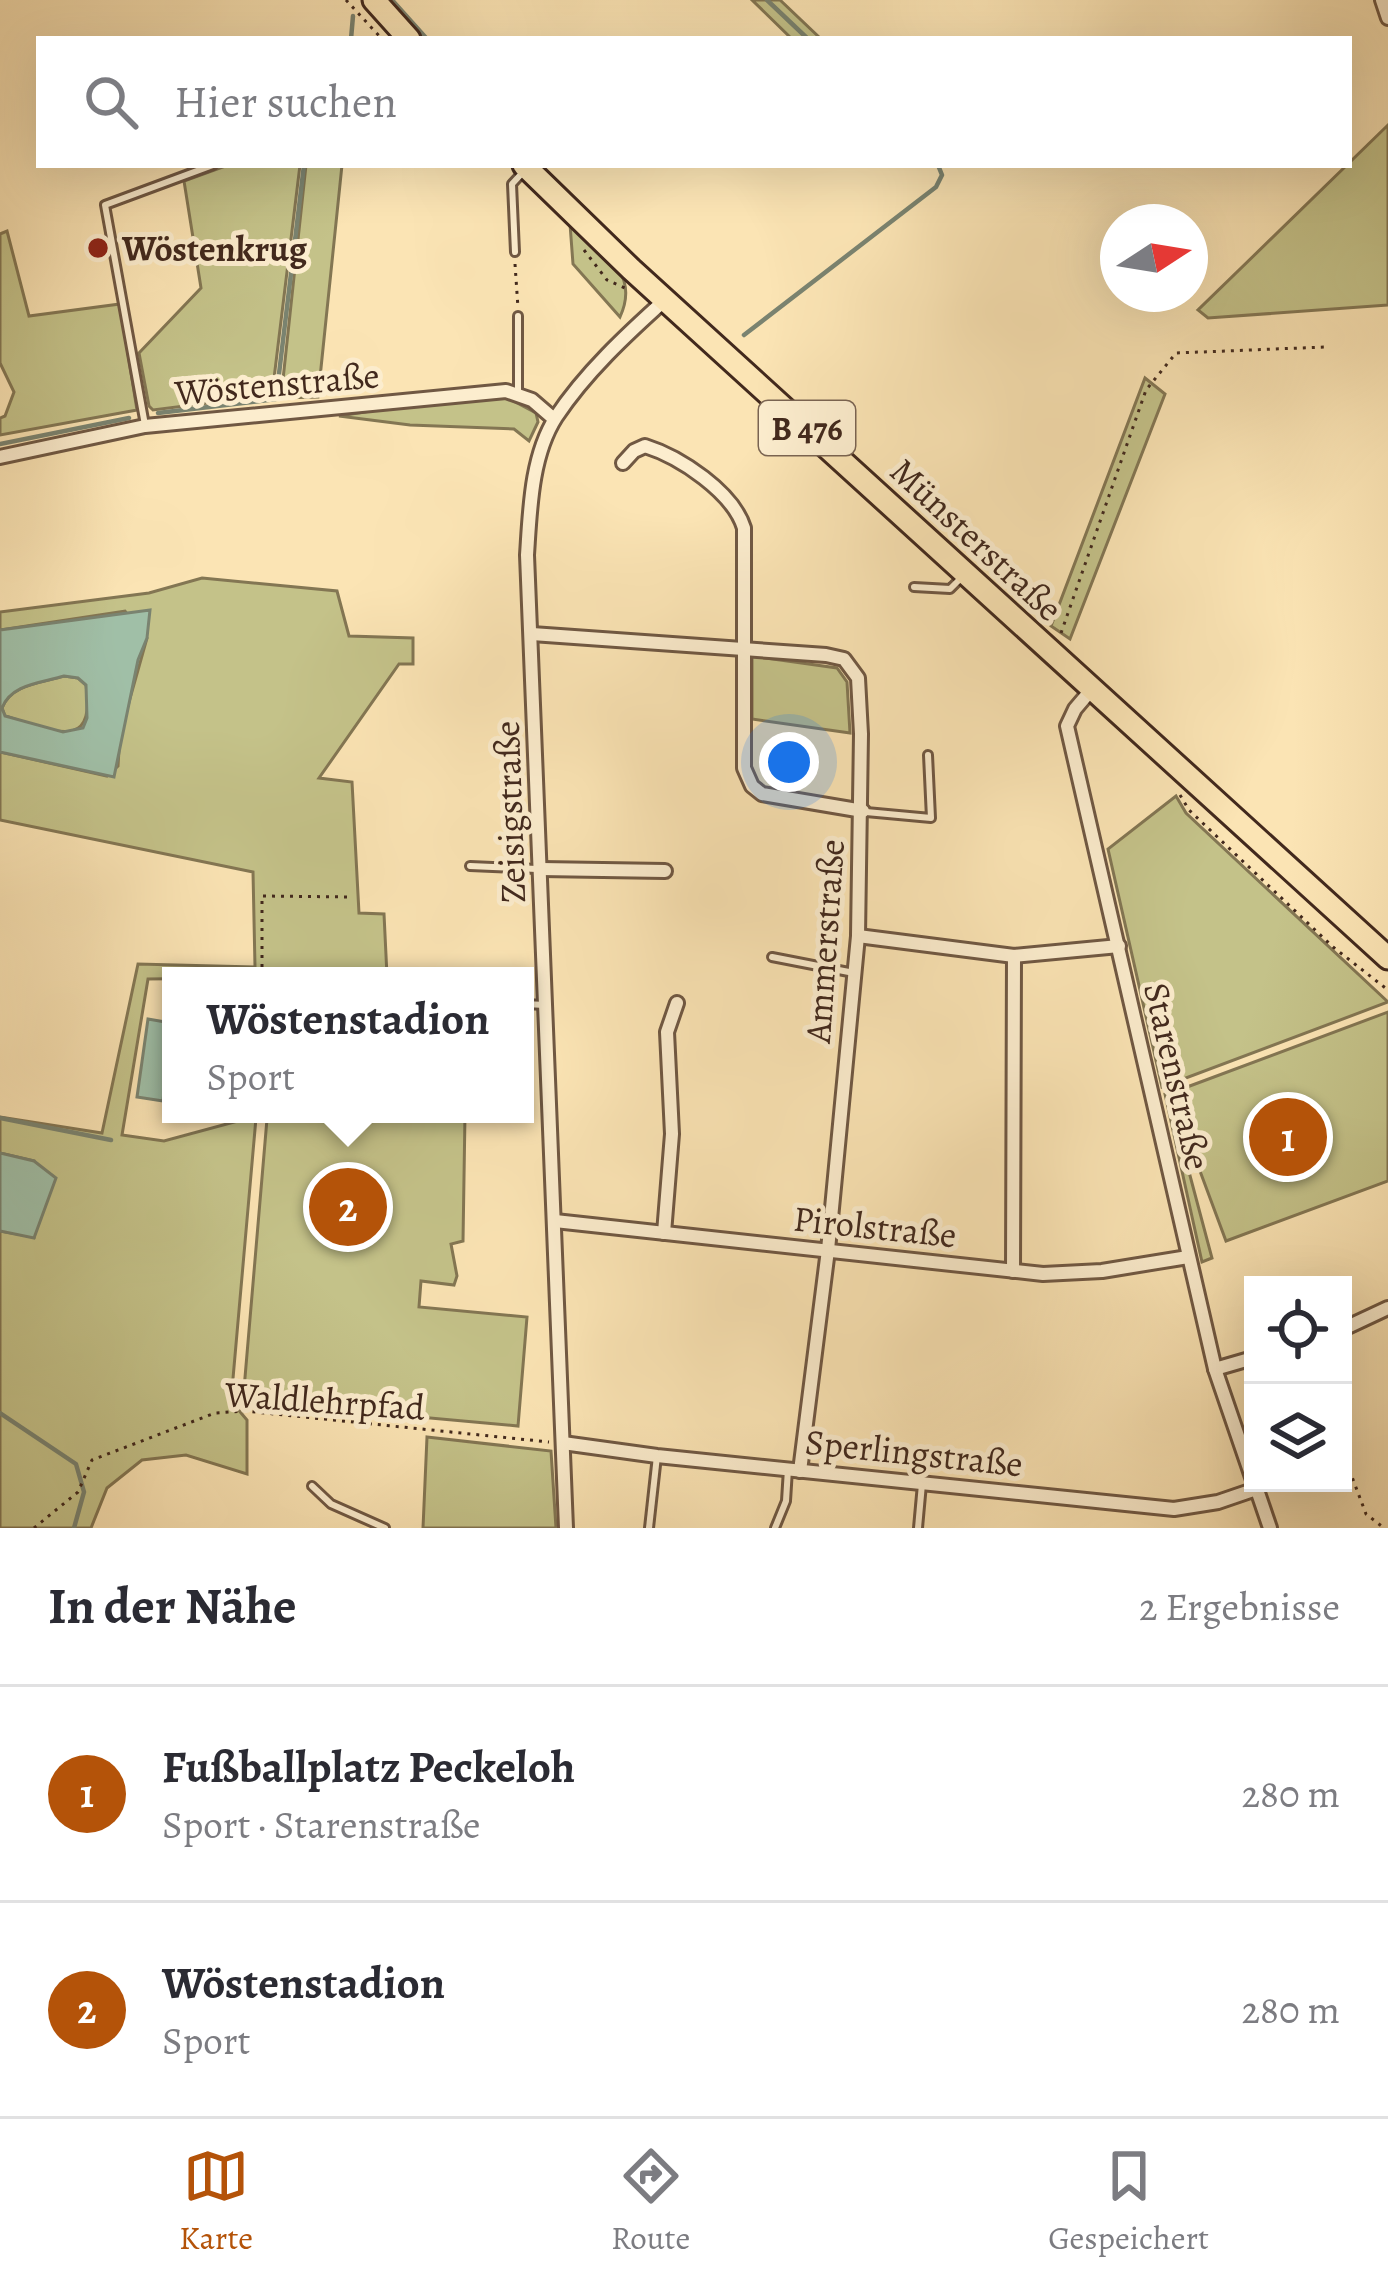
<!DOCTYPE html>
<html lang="de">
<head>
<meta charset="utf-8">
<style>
  :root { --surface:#fff; --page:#f2f2f3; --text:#2b2b33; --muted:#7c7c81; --line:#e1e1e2; --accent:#b45309 }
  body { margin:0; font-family:Alegreya,serif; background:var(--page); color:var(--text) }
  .controls { position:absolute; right:36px; bottom:36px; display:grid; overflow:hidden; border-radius:0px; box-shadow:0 12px 48px #0002 }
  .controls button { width:108px; height:108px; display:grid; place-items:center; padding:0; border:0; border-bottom:3px solid var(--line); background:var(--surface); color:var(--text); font:60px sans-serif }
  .compass { position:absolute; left:1100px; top:204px; width:108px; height:108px; border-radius:50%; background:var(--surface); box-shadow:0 12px 48px #0002; rotate:78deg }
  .you { position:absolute; left:789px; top:762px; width:42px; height:42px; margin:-30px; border:9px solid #fff; border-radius:50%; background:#1a73e8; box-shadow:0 0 0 18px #1a73e833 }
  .badge { display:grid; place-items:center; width:78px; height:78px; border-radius:50%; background:var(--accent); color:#fff; font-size:39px; font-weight:700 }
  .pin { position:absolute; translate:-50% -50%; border:6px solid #fff; box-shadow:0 3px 12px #0006 }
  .popup { position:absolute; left:162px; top:967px; width:372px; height:156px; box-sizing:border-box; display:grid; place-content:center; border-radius:0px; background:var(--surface); filter:drop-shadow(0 3px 9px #0005); font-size:39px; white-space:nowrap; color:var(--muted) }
  .popup b { font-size:45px; color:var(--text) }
  .popup::after { content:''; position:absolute; left:50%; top:100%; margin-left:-24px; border:24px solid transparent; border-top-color:var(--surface) }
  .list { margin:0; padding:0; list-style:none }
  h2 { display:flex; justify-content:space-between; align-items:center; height:156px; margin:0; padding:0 48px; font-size:51px }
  h2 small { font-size:39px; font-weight:400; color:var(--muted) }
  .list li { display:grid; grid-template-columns:78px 1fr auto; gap:36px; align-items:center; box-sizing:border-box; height:216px; padding:0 48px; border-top:3px solid var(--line) }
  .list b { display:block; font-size:45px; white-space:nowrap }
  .list p { margin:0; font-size:39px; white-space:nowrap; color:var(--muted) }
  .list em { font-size:39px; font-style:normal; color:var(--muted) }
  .icon { flex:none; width:66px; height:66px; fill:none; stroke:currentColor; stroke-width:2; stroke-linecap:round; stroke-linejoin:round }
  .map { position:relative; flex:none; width:1388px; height:1528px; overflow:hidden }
  .search { position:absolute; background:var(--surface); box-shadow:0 12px 48px #0002; left:36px; right:36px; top:36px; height:132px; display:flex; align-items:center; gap:30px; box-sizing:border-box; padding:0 42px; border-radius:0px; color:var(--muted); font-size:45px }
  .sheet { height:588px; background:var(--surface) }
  nav { display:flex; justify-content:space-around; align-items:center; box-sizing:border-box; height:168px; border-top:3px solid var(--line); background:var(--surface); font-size:33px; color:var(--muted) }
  nav a { display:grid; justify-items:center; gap:6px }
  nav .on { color:var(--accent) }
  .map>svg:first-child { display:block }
  .green { fill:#c4c289; stroke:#837653; stroke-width:3 }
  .water { fill:#a0bfa7; stroke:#7a8370; stroke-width:3; fill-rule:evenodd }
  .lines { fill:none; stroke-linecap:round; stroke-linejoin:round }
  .stream { stroke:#7a8370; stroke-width:4.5 }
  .lane-casing { stroke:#705843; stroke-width:12 }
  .street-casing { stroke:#705843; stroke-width:18 }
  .primary-casing { stroke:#42291d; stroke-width:27 }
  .path { stroke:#42291d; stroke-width:3; stroke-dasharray:3 6; stroke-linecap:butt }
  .lane { stroke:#fcedce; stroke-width:6 }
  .street { stroke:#fcedce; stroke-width:12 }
  .primary { stroke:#fbe4b4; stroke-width:21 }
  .poi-dot { fill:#8f2418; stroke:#fcedce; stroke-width:4.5 }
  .labels { text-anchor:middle; stroke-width:10; stroke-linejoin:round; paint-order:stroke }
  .shield { fill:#fcedce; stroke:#7a6452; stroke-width:3 }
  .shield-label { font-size:33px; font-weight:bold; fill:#42291d }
  .poi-label { font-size:36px; font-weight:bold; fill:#42291d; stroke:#fcedce; text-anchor:start }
  .street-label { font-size:36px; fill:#42291d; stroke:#fcedce }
</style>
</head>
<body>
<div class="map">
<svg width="1388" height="1528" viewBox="0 0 1388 1528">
  <rect width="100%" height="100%" fill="#fbe4b4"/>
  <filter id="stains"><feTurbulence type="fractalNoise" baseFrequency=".00167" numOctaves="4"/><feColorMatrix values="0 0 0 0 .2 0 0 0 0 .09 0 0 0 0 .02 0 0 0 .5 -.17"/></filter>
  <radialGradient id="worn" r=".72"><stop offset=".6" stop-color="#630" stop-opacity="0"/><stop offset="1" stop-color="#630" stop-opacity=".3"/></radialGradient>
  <g class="green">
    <path d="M752,0H780L821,39H792Z"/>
    <path d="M1388,125V305L1208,318L1198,310Z"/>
    <path d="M228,165H300L272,395L153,410L149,406L139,353L201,288L184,181Z"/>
    <path d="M306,165H342L318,397L281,398Z"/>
    <path d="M570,224C601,252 641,271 620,317L573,264Z"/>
    <path d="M7,231L29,316L120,304L137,410L0,435V418L5,416L14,392L0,363V234Z"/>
    <path d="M1145,378L1165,394L1070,639L1051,626Z"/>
    <path d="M506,397L536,413L538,422L529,441L514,429L410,425L339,416L415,404Z"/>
    <path d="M202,578L337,591L349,636L413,638V664H399L319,778L352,782L359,913L384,914L387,976L148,979L122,1135L164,1141L249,1118L250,1114H465L463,1241L451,1244L457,1276L454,1285L421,1281L419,1307L527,1317L518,1426L243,1401L267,1119L256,1118L231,1401L247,1420V1474L186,1455L142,1460L107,1488L91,1528H0V1231L34,1237V1161L0,1153V1117L102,1133L138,964L255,967L253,872L0,820V752L107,776L118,766L120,734L147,638L125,611L0,630V612L149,593Z"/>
    <path d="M752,656L837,668L847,682L850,733L752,719Z"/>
    <path d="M64,676L78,678L86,685C97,756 48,728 5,716L2,708C11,684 41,683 64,676Z"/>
    <path d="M1176,796L1186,813L1388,1002L1162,1087L1108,849Z"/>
    <path d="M1388,1012V1181L1226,1241L1171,1093Z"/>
    <path d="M1168,1093L1212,1258L1202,1262L1165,1094Z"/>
    <path d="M427,1437L551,1451L556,1528H423Z"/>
  </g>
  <g class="water">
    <path d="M150,610L147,638L138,660L114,777L0,752V630ZM64,676L78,678L86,685L87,718L83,728L63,732L5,716L2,708C11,684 41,683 64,676Z"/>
    <path d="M148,1019L171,1023L163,1101L137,1097Z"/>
    <path d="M0,1153L34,1161L56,1178L34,1238L0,1231Z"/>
  </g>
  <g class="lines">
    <g class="stream">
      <path d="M392,0L427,39"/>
      <path d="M767,0L808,39"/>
      <path d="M351,39L353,16"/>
      <path d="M744,335L936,187L942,175L938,165"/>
      <path d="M158,413L276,399L304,165"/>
      <path d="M0,444L129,418"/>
      <path d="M0,1118L111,1140"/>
      <path d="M0,1413L76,1464L84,1492L74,1528"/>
    </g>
    <defs>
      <g id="lane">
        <path d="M515,252L512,184L524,171"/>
        <path d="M518,316V395"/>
        <path d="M145,425L105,205L213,165"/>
        <path d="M914,587L950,589L960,579"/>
        <path d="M866,812L931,818L928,755"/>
        <path d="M470,866L537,869"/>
        <path d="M772,957L854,973"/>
        <path d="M525,1004L545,1005"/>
        <path d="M169,1117L171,1103"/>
        <path d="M312,1486L331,1504L385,1528"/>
        <path d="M649,1528L657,1456"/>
        <path d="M775,1528L786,1501L788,1469"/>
        <path d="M918,1528L922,1484"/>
      </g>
      <g id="street">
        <path d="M1382,0L1388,18"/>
        <path d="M0,457L145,426L506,391L532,400L554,419"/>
        <path d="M623,463L634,451L645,446C680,457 733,492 744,528V768L752,786L762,794L863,811"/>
        <path d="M532,634L826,655L844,659L858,678L861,734L858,936L828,1250L800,1471"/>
        <path d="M1092,689L1075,709L1067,726L1215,1369L1253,1480"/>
        <path d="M541,869L665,871"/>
        <path d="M858,936L1014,956L1119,946"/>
        <path d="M555,1221L1043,1274L1102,1271L1188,1257"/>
        <path d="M664,1233L672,1134L667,1032L677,1003"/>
        <path d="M1013,1271L1014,956"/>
        <path d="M1343,1329L1388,1308"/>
        <path d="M1215,1369L1253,1358"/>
        <path d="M563,1443L657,1456L1174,1509L1218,1502L1256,1489"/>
        <path d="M1255,1484L1270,1528"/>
        <path d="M566,1528L527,555C530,510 531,456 556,417C585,373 627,334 666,299"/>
      </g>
      <g id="primary">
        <path d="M374,0L409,39"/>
        <path d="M524,165L631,269L1388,958"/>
      </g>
    </defs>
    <use href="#lane" class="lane-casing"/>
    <use href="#street" class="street-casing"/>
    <use href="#primary" class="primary-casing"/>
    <g class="path">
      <path d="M346,0L382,39"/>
      <path d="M584,250L607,280L625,288"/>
      <path d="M515,264L518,308"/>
      <path d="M1061,633L1146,390L1176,353L1325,347"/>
      <path d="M1180,795L1189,810L1333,947L1388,990"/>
      <path d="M262,976V896L351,897"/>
      <path d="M1343,1453L1366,1514L1384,1528"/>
      <path d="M34,1528L78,1492L92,1460L215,1413L245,1411L549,1442"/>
    </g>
    <use href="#lane" class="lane"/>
    <use href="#street" class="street"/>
    <use href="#primary" class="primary"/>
  </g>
  <circle class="poi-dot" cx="98" cy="248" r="12"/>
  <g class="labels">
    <rect class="shield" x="759" y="401" width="96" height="54" rx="9"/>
    <g class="shield-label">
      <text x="807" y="440">B 476</text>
    </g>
    <g class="poi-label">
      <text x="122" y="261">Wöstenkrug</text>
    </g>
    <g class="street-label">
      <text transform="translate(277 383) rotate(-5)" y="13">Wöstenstraße</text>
      <text transform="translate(977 539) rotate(43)" y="13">Münsterstraße</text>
      <text transform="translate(509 812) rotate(-92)" y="13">Zeisigstraße</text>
      <text transform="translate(824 941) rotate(-86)" y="13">Ammerstraße</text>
      <text transform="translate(1178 1076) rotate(77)" y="13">Starenstraße</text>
      <text transform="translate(875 1226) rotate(6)" y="13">Pirolstraße</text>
      <text transform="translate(325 1400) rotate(4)" y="13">Waldlehrpfad</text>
      <text transform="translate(914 1452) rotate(6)" y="13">Sperlingstraße</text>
    </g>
  </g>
  <rect width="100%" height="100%" filter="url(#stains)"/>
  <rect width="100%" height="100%" fill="url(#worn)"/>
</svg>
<div class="controls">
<button><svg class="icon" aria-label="locate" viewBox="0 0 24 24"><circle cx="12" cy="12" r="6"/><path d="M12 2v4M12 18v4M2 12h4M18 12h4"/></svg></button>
<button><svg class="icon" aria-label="layers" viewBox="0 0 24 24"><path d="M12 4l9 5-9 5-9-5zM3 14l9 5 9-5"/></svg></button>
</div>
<svg class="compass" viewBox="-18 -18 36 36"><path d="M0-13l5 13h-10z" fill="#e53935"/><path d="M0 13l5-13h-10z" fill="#7c7c81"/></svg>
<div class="you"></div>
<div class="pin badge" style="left:1288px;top:1137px">1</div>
<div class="pin badge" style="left:348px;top:1207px">2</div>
<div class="popup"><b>Wöstenstadion</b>Sport</div>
<div class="search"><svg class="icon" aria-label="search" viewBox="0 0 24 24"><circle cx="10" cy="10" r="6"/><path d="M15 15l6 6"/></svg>Hier suchen</div>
</div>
<section class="sheet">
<h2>In der Nähe<small>2 Ergebnisse</small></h2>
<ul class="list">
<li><span class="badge">1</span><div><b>Fußballplatz Peckeloh</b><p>Sport · Starenstraße</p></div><em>280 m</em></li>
<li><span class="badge">2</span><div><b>Wöstenstadion</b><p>Sport</p></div><em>280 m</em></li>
</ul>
</section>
<nav>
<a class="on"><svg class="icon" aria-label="map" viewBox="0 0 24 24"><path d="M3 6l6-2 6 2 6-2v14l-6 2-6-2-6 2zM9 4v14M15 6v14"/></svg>Karte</a>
<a><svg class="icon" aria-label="directions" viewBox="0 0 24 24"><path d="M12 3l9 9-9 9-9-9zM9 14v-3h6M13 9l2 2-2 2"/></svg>Route</a>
<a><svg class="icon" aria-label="saved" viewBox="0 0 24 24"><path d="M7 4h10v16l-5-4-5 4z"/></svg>Gespeichert</a>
</nav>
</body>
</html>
